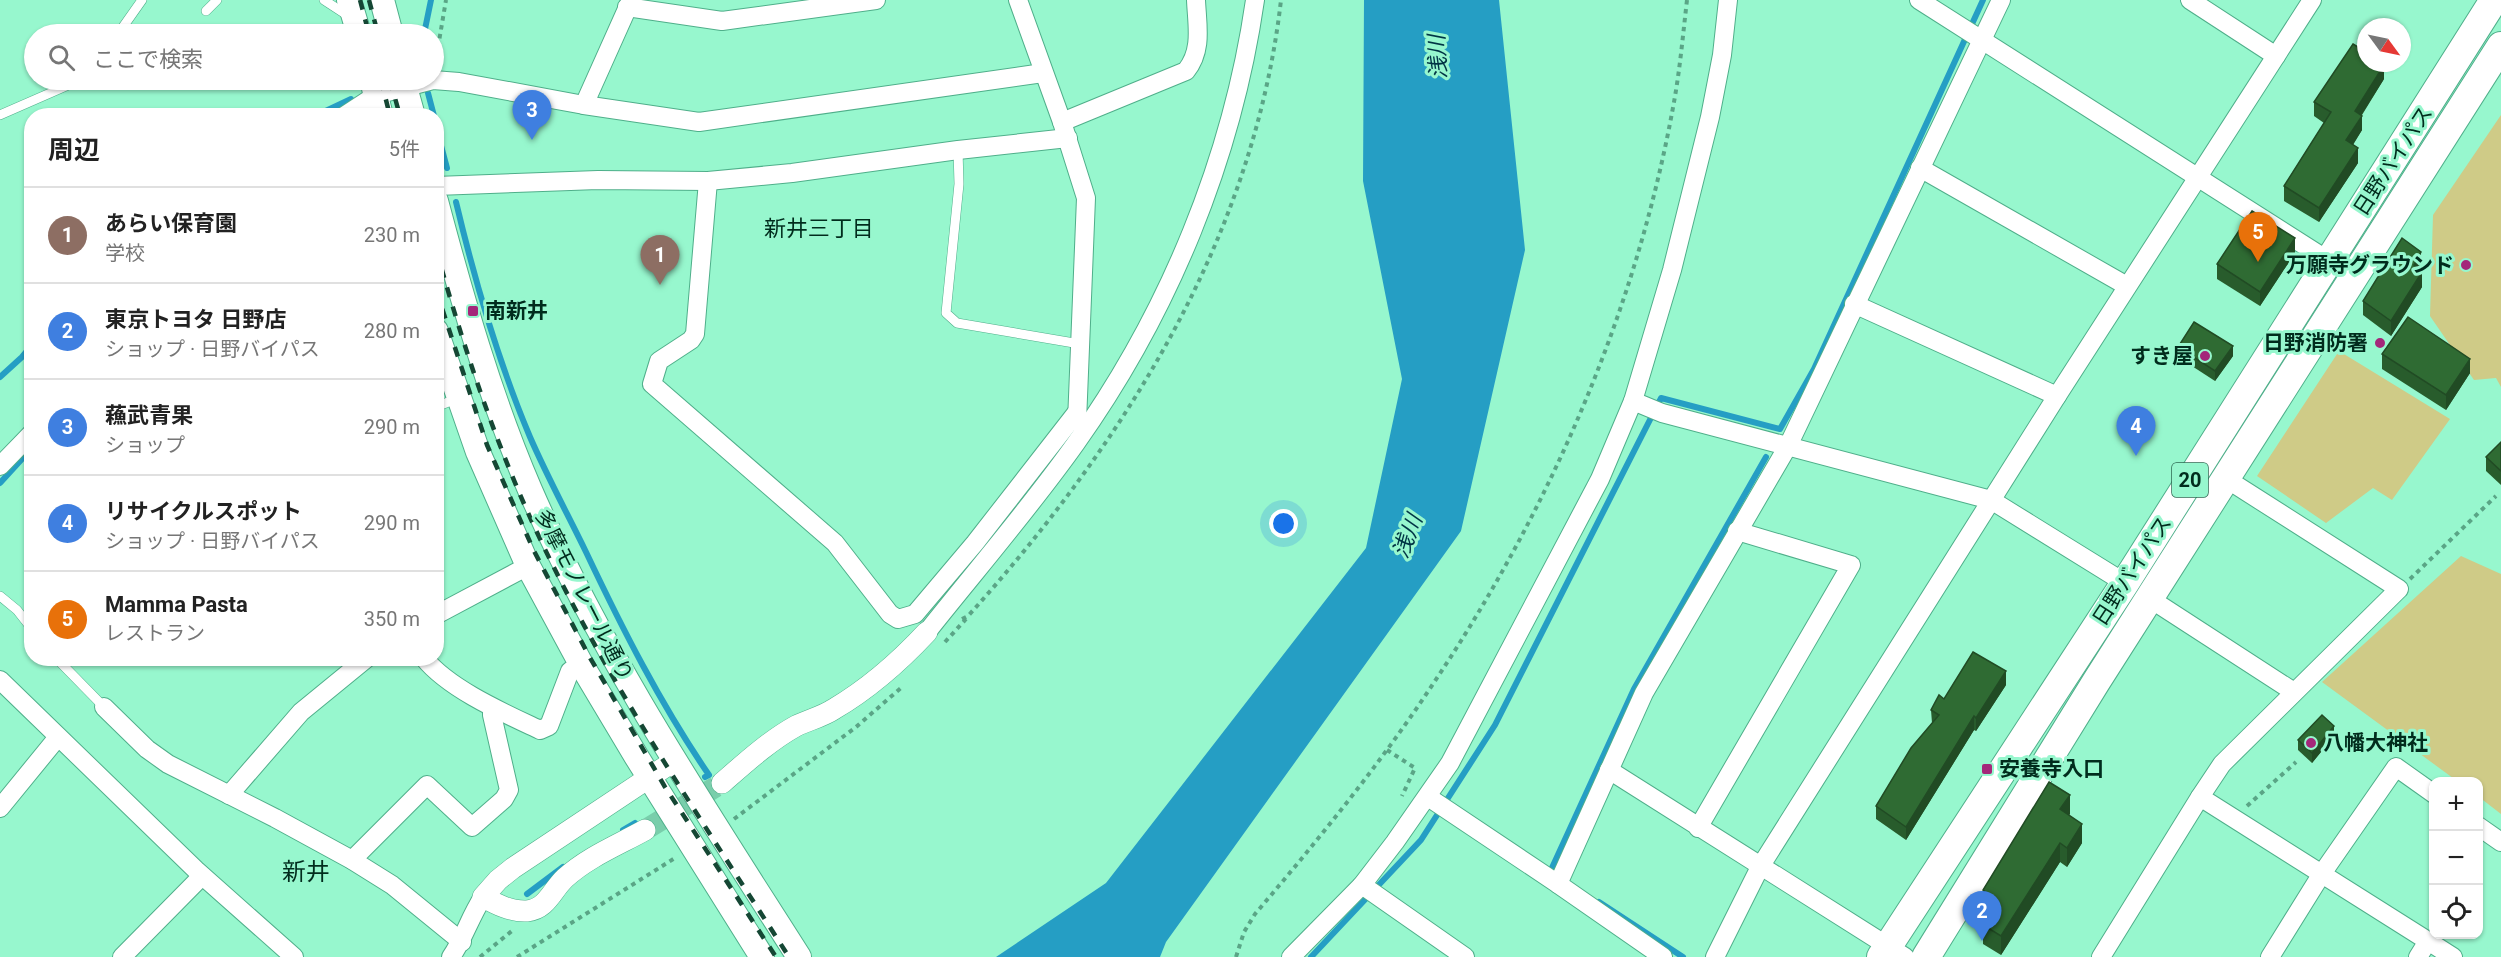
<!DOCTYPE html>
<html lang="ja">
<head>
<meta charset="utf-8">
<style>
  :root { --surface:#fff; --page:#f6f6f6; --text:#222; --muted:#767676; --line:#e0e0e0; --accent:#ea580c }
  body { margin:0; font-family:Roboto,"Noto Sans JP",sans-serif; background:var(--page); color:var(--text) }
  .controls { position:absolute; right:18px; bottom:18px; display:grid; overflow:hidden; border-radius:12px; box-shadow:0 2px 4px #0004 }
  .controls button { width:54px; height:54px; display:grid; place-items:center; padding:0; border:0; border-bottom:2px solid var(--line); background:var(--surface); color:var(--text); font:30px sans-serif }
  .compass { position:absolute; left:2357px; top:18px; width:54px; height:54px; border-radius:50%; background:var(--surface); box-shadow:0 2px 4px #0004; rotate:123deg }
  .you { position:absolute; left:1284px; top:524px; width:21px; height:21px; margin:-15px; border:4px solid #fff; border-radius:50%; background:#1a73e8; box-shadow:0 0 0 9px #1a73e833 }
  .badge { display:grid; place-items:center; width:39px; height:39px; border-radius:50%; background:var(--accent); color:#fff; font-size:20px; font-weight:700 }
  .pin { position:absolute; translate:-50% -50px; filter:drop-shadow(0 2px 3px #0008) }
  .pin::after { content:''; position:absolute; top:32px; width:21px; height:18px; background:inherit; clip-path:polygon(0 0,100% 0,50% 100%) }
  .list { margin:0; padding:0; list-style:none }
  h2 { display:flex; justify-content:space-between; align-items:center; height:78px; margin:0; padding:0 24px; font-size:26px }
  h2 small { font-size:20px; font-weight:400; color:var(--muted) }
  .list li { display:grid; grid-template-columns:39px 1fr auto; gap:18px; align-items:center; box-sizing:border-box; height:96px; padding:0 24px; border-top:2px solid var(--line) }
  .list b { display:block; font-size:22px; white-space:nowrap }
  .list p { margin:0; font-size:20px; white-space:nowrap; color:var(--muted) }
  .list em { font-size:20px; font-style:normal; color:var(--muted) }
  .icon { flex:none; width:33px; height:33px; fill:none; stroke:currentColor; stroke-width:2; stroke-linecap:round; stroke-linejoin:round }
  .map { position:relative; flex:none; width:2501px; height:957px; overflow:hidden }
  .search { position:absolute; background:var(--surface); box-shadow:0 2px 4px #0004; left:24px; top:24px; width:420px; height:66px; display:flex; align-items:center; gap:15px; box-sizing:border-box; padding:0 21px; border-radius:33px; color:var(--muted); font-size:22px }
  .panel { position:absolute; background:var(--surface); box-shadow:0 2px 4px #0004; left:24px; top:108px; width:420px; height:558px; border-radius:24px }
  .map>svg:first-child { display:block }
  .green { fill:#cfcb87 }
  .water { fill:#259ec4 }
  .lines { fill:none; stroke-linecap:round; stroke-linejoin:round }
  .stream { stroke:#259ec4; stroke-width:6 }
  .tertiary-tunnel { stroke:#79ceab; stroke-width:21; stroke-dasharray:21 10; stroke-linecap:butt }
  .service-casing { stroke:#4faf8a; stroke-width:10 }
  .minor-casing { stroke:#4faf8a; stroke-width:20 }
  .tertiary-casing { stroke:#4faf8a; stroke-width:22 }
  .secondary-casing { stroke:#4faf8a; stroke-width:26 }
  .trunk-casing { stroke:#4faf8a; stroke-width:30 }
  .path { stroke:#5aa586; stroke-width:4; stroke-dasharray:4.5 4.5; stroke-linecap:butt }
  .service { stroke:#fff; stroke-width:9 }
  .minor { stroke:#fff; stroke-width:18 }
  .tertiary { stroke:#fff; stroke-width:21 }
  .secondary { stroke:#fff; stroke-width:24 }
  .trunk { stroke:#fff; stroke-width:28 }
  .rail { stroke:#154734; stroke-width:4.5; stroke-dasharray:10 10; stroke-linecap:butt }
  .wall { fill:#285c2c }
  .shaded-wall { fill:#214b24 }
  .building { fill:#2f6b33; stroke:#214b24; stroke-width:1.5 }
  .poi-dot { fill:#a4277a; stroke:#97f7ce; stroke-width:2 }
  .labels { text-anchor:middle; stroke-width:6; stroke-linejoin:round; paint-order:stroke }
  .shield { fill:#97f7ce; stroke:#2e6952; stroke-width:1.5 }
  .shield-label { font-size:20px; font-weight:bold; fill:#012c1d }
  .street-label { font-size:21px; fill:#012c1d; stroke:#97f7ce }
  .poi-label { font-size:21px; font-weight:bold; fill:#012c1d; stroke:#97f7ce; text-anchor:end }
  .water-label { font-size:22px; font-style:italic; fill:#003445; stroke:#97f7ce }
  .neighbourhood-label { font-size:22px; fill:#012c1d; stroke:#97f7ce }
  .quarter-label { font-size:24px; fill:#012c1d; stroke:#97f7ce }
</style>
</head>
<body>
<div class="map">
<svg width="2501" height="957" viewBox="0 0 2501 957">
  <rect width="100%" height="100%" fill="#97f7ce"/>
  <g class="green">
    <path d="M2501,115V387L2496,378L2474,380L2430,316L2433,215Z"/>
    <path d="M2339,351L2450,419L2392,500L2373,488L2326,523L2257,476Z"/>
    <path d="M2461,556L2501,574V814L2479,797L2478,782L2457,781L2322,682Z"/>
  </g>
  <path class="water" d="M1364,0H1499L1525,250L1461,531L1166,942L1160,957H996L1106,883L1366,548L1402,379L1363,181Z"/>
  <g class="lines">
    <g class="stream">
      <path d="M424,34L431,0"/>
      <path d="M428,93L434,116"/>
      <path d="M315,116L351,99"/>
      <path d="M436,127L447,168"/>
      <path d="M456,202C475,282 498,361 530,437C547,476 567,513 586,552C622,628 661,705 709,775L705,777"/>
      <path d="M0,377L22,357L32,345"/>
      <path d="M0,483L32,448"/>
      <path d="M623,830L635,823"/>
      <path d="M1551,870L1634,689L1766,457"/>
      <path d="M527,894L563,867"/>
      <path d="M1599,902L1683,957"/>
      <path d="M1311,957L1421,840L1495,725L1661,398L1780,429L1814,369L1983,0"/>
    </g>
    <path class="tertiary-tunnel" d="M645,830L722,783"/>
    <defs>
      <g id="service">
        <path d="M324,0L350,17"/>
        <path d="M206,11L217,0"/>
        <path d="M118,34L142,0"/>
        <path d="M0,115L80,80"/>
        <path d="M958,150L959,184L946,313L957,323L1080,344"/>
        <path d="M436,407L458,398"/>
        <path d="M0,596L17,610L32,629"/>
        <path d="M56,658L104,707"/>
      </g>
      <g id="minor">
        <path d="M1018,0L1062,122L1086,198L1077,422"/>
        <path d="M1919,0L2329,261"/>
        <path d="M2190,0L2276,56"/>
        <path d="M627,7L722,21L876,0"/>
        <path d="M584,105L631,0"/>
        <path d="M344,116L376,95L433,80L459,82L584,105L699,122L1043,73"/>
        <path d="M1062,122L1186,71C1203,50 1197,25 1196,0"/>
        <path d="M1920,168L2127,286"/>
        <path d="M708,181L695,334L691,340L659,361L652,384L835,543L890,614L898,619L915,614L975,543L1077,412"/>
        <path d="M436,186L598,180L708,181L792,173L958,150L1068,138"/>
        <path d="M1854,304L2057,396"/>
        <path d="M1633,401L1662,413L1991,500L2125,583"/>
        <path d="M0,466L32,433"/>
        <path d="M2225,478L2399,589L2222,764L2200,797L2428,941"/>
        <path d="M2149,598L2294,692"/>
        <path d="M436,615L528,566"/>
        <path d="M927,632C977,569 1030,508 1076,443C1169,312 1232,159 1255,0"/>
        <path d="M424,658C449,689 504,713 540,730L549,726L570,671L581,664"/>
        <path d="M0,680L196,870L294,957"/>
        <path d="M104,707L147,749L168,764L275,818L352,860L392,885L462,942"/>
        <path d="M1609,770L1905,957"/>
        <path d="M229,795L301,712L367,658"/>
        <path d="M1428,797L1558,884L1644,693L1788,446L2001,0"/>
        <path d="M0,808L58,737"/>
        <path d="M2478,826L2501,842"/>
        <path d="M1698,828L1851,565L1737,531"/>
        <path d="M352,860L427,785L472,827L504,799L509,790L492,715V708"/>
        <path d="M1558,884L1663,957"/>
        <path d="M1362,885L1465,957"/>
        <path d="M122,957L202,876"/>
        <path d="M451,957C464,938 470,917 483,897"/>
        <path d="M1291,957L1362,885L1395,842L1450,763L1600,479L1633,401L1672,270L1710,117L1722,55L1728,0"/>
        <path d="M1715,957L1760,867L2057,396L2312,0"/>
        <path d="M2101,957L2200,797"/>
        <path d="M2270,957L2321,875L2396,767L2434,794"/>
        <path d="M2418,957L2428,941L2453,957"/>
      </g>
      <g id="tertiary">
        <path d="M722,783C745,763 769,741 796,726C808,720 822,717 834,709C868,689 900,661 927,632"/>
        <path d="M645,830C618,845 588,857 565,878C552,890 547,909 527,911C511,912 496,904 483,897L498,880L513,868L674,761"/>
      </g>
      <g id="secondary">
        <path d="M349,0L359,34"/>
        <path d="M382,0L391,34"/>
        <path d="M372,80L381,116"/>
        <path d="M403,80L413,116"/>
        <path d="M436,201C462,299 490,397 530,490C602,655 703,806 799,957"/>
        <path d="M436,331L478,452L528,566L581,664L636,756L762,957"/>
      </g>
      <g id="trunk">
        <path d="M1881,957L2125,583L2494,0"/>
        <path d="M1926,957L2096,682L2501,46"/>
      </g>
    </defs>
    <use href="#service" class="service-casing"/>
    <use href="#minor" class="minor-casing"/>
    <use href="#tertiary" class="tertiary-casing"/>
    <use href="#secondary" class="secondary-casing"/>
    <use href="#trunk" class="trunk-casing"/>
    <g class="path">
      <path d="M435,65L446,0"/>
      <path d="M2410,579L2496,496"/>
      <path d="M962,619L968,616C1125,442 1254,237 1281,0"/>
      <path d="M945,642L966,619"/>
      <path d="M1387,750L1415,768L1402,796"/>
      <path d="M2247,806L2296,762"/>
      <path d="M734,819L856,727L902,687"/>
      <path d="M480,957L513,930"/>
      <path d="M517,957L675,858"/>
      <path d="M1236,957L1244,932L1255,914C1319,839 1381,763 1435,681C1551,507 1637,309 1674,102C1680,69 1683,34 1687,0"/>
    </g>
    <use href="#service" class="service"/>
    <use href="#minor" class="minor"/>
    <use href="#tertiary" class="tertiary"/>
    <use href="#secondary" class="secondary"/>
    <use href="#trunk" class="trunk"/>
    <g class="rail">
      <path d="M360,0L369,34"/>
      <path d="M369,0L378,34"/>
      <path d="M381,80L390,116"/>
      <path d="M390,80L400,116"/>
      <path d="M436,249C464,349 497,449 542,543C611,688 703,822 789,957"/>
      <path d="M436,290L487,445L534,551L589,656L665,787L776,957"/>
    </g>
  </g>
  <g class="wall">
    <path d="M2384,79L2362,115V130L2353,145L2358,163L2319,222L2284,201V186L2324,123L2314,116V102Z"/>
    <path d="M2295,253L2260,306L2217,279V264Z"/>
    <path d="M2421,267L2419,270L2422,287L2391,336L2363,315V301Z"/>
    <path d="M2178,347L2233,356L2215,381L2178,357Z"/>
    <path d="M2382,354L2470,373L2446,410L2382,369Z"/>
    <path d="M2501,442V485L2486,471V457Z"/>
    <path d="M2006,685L1976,731L1974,730L1906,840L1876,819V806L1932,723L1931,710Z"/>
    <path d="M2334,736L2312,763L2298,750V740Z"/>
    <path d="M2070,814L2069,815L2082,843L2067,867L2060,862L2001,955L1983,944V925L1990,914L1983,909V890Z"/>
  </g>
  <g class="shaded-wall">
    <path d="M2384,65V79L2355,125V111Z"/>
    <path d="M2362,116V130L2346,155V140Z"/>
    <path d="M2358,148V163L2319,222V208Z"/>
    <path d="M2295,238V253L2260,306V292Z"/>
    <path d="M2421,252V267L2414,280V265Z"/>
    <path d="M2422,272V287L2391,336V321Z"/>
    <path d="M2233,346V356L2215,381V371Z"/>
    <path d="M2470,359V373L2446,410V395Z"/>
    <path d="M2006,671V685L1976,731V718Z"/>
    <path d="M1974,716V730L1906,840V827Z"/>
    <path d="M2334,726V736L2312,763V753Z"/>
    <path d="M2070,795V814L2060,828V809Z"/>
    <path d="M2082,824V843L2067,867V848Z"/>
    <path d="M2060,843V862L2001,955V936Z"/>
  </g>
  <g class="building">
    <path d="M2353,44L2366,52V63H2382L2384,65L2355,111L2362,116L2346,140L2358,148L2319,208L2284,186L2331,112L2314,102Z"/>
    <path d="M2252,211L2295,238L2260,292L2217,264Z"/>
    <path d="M2402,238L2421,252L2414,265L2422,272L2391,321L2363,301Z"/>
    <path d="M2408,317L2470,359L2446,395L2382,354Z"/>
    <path d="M2194,322L2233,346L2215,371L2178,347Z"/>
    <path d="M2501,442V471L2486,457Z"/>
    <path d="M1973,652L2006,671L1976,718L1974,716L1906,827L1876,806L1911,748L1939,715L1931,710L1939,695L1944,699Z"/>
    <path d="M2322,715L2334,726L2312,753L2298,740Z"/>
    <path d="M2049,782L2070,795L2060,809L2082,824L2067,848L2060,843L2001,936L1983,925L1998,901L1983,890Z"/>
  </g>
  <g class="poi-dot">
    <circle cx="2466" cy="265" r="6"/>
    <rect x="467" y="305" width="12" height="12" rx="3"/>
    <circle cx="2380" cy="343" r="6"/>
    <circle cx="2205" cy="356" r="6"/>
    <circle cx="2311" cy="743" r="6"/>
    <rect x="1981" y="763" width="12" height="12" rx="3"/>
  </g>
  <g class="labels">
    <rect class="shield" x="2172" y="463" width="36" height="34" rx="4.5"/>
    <g class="shield-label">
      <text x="2190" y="487">20</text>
    </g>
    <g class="street-label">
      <text transform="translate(2393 161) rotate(-57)" y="7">日野バイパス</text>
      <text transform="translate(2132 571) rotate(-57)" y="7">日野バイパス</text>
      <text transform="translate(584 595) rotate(63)" y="7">多摩モノレール通り</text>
    </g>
    <g class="poi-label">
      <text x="2454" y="272">万願寺グラウンド</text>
      <text x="485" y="318" text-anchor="start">南新井</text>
      <text x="2368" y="350">日野消防署</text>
      <text x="2193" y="363">すき屋</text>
      <text x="2323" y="750" text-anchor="start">八幡大神社</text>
      <text x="1999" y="776" text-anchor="start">安養寺入口</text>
    </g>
    <g class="water-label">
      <text transform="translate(1437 57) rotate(-93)" y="8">浅川</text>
      <text transform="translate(1407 536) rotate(-69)" y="8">浅川</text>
    </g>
    <g class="neighbourhood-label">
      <text x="819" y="236">新井三丁目</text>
    </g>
    <g class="quarter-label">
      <text x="306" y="880">新井</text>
    </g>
  </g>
</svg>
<div class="controls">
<button>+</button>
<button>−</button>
<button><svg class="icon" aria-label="locate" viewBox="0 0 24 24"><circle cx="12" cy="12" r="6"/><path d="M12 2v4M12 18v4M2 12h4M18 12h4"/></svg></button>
</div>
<svg class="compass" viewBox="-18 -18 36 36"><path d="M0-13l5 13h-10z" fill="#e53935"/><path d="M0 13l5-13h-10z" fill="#767676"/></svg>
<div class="you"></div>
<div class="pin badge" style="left:660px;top:285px;background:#8d6e63">1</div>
<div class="pin badge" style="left:1982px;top:941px;background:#3f7fe0">2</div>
<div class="pin badge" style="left:532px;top:140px;background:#3f7fe0">3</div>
<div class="pin badge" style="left:2136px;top:456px;background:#3f7fe0">4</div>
<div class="pin badge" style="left:2258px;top:262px;background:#e8710a">5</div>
<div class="search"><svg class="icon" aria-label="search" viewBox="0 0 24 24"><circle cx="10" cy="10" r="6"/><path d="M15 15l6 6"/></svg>ここで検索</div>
<section class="panel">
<h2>周辺<small>5件</small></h2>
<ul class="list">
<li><span class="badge" style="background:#8d6e63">1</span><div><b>あらい保育園</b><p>学校</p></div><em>230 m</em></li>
<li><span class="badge" style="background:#3f7fe0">2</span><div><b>東京トヨタ 日野店</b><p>ショップ · 日野バイパス</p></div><em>280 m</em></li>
<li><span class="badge" style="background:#3f7fe0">3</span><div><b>蘓武青果</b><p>ショップ</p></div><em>290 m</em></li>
<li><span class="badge" style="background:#3f7fe0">4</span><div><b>リサイクルスポット</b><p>ショップ · 日野バイパス</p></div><em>290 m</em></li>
<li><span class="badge" style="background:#e8710a">5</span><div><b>Mamma Pasta</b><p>レストラン</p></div><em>350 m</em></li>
</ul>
</section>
</div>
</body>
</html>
